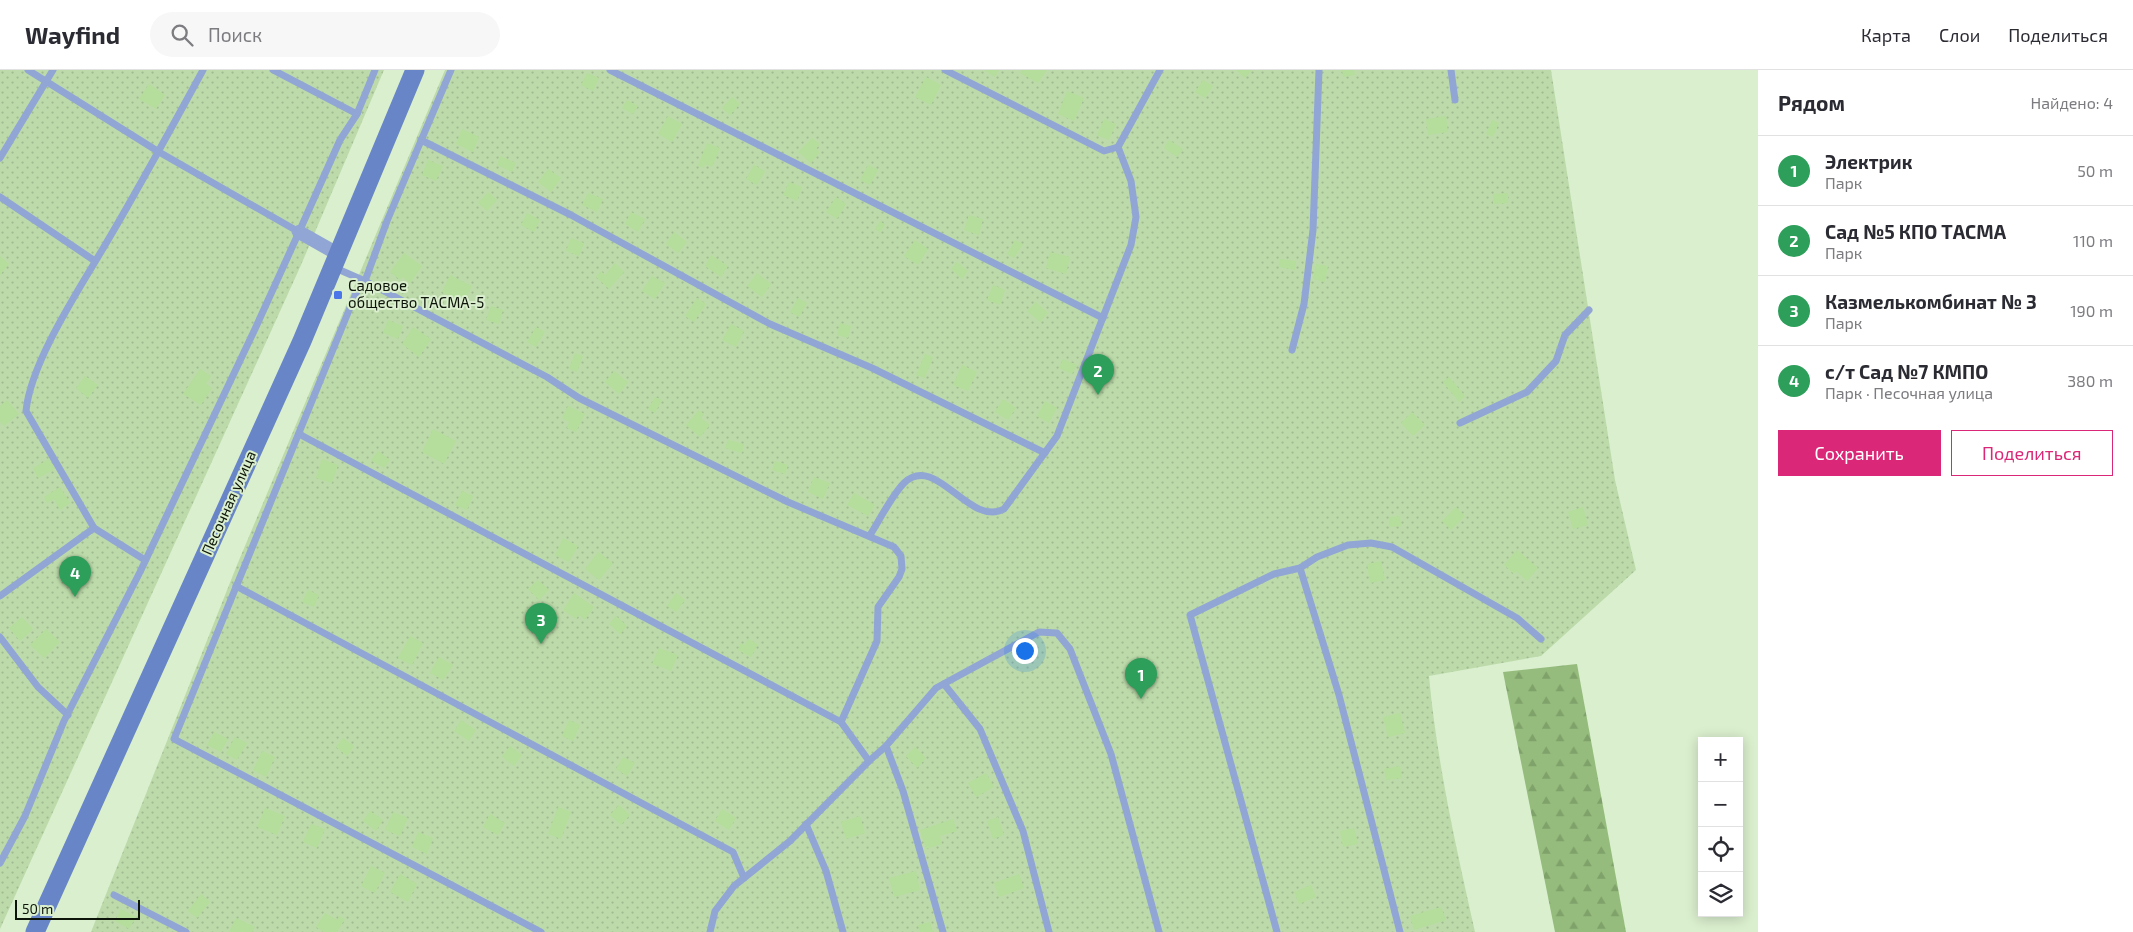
<!DOCTYPE html>
<html lang="ru">
<head>
<meta charset="utf-8">
<style>
  :root { --surface:#fff; --page:#f7f7f7; --text:#2b2b33; --muted:#7c7c81; --line:#e1e1e2; --accent:#db2777 }
  body { margin:0; font-family:"Exo 2",sans-serif; background:var(--page); color:var(--text) }
  .controls { position:absolute; right:15px; bottom:15px; display:grid; overflow:hidden; border-radius:0px; box-shadow:0 2px 12px #0003 }
  .controls button { width:45px; height:45px; display:grid; place-items:center; padding:0; border:0; border-bottom:1px solid var(--line); background:var(--surface); color:var(--text); font:25px sans-serif }
  .scale { position:absolute; left:15px; bottom:12px; width:125px; box-sizing:border-box; padding-left:5px; border:2px solid #0d1409; border-top:0; font-size:14px; line-height:18px; white-space:nowrap; color:#0d1409; -webkit-text-stroke:4px #daefce; paint-order:stroke }
  .you { position:absolute; left:1024px; top:580px; width:18px; height:18px; margin:-12px; border:4px solid #fff; border-radius:50%; background:#1a73e8; box-shadow:0 0 0 8px #1a73e833 }
  .badge { display:grid; place-items:center; width:32px; height:32px; border-radius:50%; background:var(--accent); color:#fff; font-size:16px; font-weight:700 }
  .pin { position:absolute; translate:-50% -41px; filter:drop-shadow(0 1px 2px #0008) }
  .pin::after { content:''; position:absolute; top:26px; width:18px; height:15px; background:inherit; clip-path:polygon(0 0,100% 0,50% 100%) }
  .list { margin:0; padding:0; list-style:none }
  h2 { display:flex; justify-content:space-between; align-items:center; height:65px; margin:0; padding:0 20px; font-size:21px }
  h2 small { font-size:16px; font-weight:400; color:var(--muted) }
  .list li { display:grid; grid-template-columns:32px 1fr auto; gap:15px; align-items:center; box-sizing:border-box; height:70px; padding:0 20px; border-top:1px solid var(--line) }
  .list b { display:block; font-size:19px; white-space:nowrap }
  .list p { margin:0; font-size:16px; white-space:nowrap; color:var(--muted) }
  .list em { font-size:16px; font-style:normal; color:var(--muted) }
  .actions { display:flex; gap:10px; padding:15px 20px }
  .actions a { flex:1; padding:11px 0; border:1px solid var(--accent); border-radius:0px; text-align:center; font-size:18px; color:var(--accent) }
  .actions .main { background:var(--accent); color:#fff }
  .icon { flex:none; width:28px; height:28px; fill:none; stroke:currentColor; stroke-width:2; stroke-linecap:round; stroke-linejoin:round }
  .map { position:relative; flex:none; width:1758px; height:862px; overflow:hidden }
  header { display:flex; align-items:center; gap:30px; box-sizing:border-box; height:70px; padding:0 25px; background:var(--surface); border-bottom:1px solid var(--line) }
  header strong { font-size:24px }
  nav { display:flex; gap:28px; margin-inline-start:auto; font-size:18px }
  .search { width:350px; height:45px; background:var(--page); display:flex; align-items:center; gap:12px; box-sizing:border-box; padding:0 18px; border-radius:28px; color:var(--muted); font-size:19px }
  main { display:flex }
  aside { flex:1; background:var(--surface) }
  .map>svg:first-child { display:block }
  .green { fill:url(#green-dots) }
  .forest { fill:url(#forest-firs) }
  .building { fill:#b5dd9b }
  .lines { fill:none; stroke-linecap:round; stroke-linejoin:round }
  .service { stroke:#91a6d4; stroke-width:7 }
  .minor { stroke:#91a6d4; stroke-width:14 }
  .secondary { stroke:#6885c8; stroke-width:19 }
  .poi-dot { fill:#4b76e9; stroke:#daefce; stroke-width:2 }
  .labels { text-anchor:middle; stroke-width:4; stroke-linejoin:round; paint-order:stroke }
  .poi-label { font-size:15px; fill:#0d1409; stroke:#daefce; text-anchor:start }
  .street-label { font-size:15px; fill:#0d1409; stroke:#daefce }
</style>
</head>
<body>
<header>
<strong>Wayfind</strong>
<div class="search"><svg class="icon" aria-label="search" viewBox="0 0 24 24"><circle cx="10" cy="10" r="6"/><path d="M15 15l6 6"/></svg>Поиск</div>
<nav><a>Карта</a><a>Слои</a><a>Поделиться</a></nav>
</header>
<main>
<div class="map">
<svg width="1758" height="862" viewBox="0 0 1758 862">
  <defs>
    <pattern id="green-dots" width="8" height="8" patternUnits="userSpaceOnUse" patternTransform="scale(1.25)"><rect width="8" height="8" fill="#bddbaa"/><path d="M2 2h.1M6 6h.1" fill="none" stroke="#a1bb91" stroke-width="1.8" stroke-linecap="round"/></pattern>
    <pattern id="forest-firs" width="22" height="20" patternUnits="userSpaceOnUse" patternTransform="scale(1.25)"><rect width="22" height="20" fill="#95bc7c"/><path d="M5 1l3.5 6h-7zM16 11l3.5 6h-7z" fill="#7fa16a"/></pattern>
  </defs>
  <rect width="100%" height="100%" fill="#daefce"/>
  <g class="green">
    <path d="M0,0H384L301,195L0,859Z"/>
    <path d="M445,0H1551L1615,410L1636,500L1541,586L1429,606C1437,693 1456,777 1475,862H91L237,495Z"/>
  </g>
  <path class="forest" d="M1577,594L1626,862H1555L1503,602Z"/>
  <g class="building">
    <path d="M984,0H999L995,7Z"/>
    <path d="M1022,0H1047L1038,13L1020,3Z"/>
    <path d="M1236,0H1252L1245,8Z"/>
    <path d="M1342,0H1354L1355,5L1343,7Z"/>
    <path d="M587,3L599,8L593,21L581,15Z"/>
    <path d="M926,7L941,15L931,35L915,27Z"/>
    <path d="M1203,10L1213,16L1205,28L1195,22Z"/>
    <path d="M149,14L165,25L156,39L139,29Z"/>
    <path d="M1067,21L1084,28L1074,51L1058,44Z"/>
    <path d="M732,27L740,34L730,45L722,38Z"/>
    <path d="M627,30L638,36L633,44L622,38Z"/>
    <path d="M668,46L682,54L672,72L658,64Z"/>
    <path d="M1446,46L1448,62L1428,65L1426,49Z"/>
    <path d="M1104,49L1116,54L1109,70L1097,65Z"/>
    <path d="M1492,50L1499,53L1493,67L1486,64Z"/>
    <path d="M462,59L479,67L473,82L456,74Z"/>
    <path d="M812,68L820,74L816,79L820,82L811,93L798,82Z"/>
    <path d="M1169,70L1183,79L1177,87L1164,78Z"/>
    <path d="M707,73L720,78L712,97L705,94L704,98L698,96Z"/>
    <path d="M500,86L516,93L512,102L497,95Z"/>
    <path d="M428,90L443,96L436,111L422,105Z"/>
    <path d="M754,95L765,101L757,115L746,109Z"/>
    <path d="M868,95L878,100L870,115L860,110Z"/>
    <path d="M548,99L561,108L551,122L538,112Z"/>
    <path d="M789,112L802,117L797,131L783,125Z"/>
    <path d="M488,122L497,130L487,141L478,133Z"/>
    <path d="M588,123L603,129L597,142L582,135Z"/>
    <path d="M1508,123V133L1493,134V124Z"/>
    <path d="M836,127L846,134L837,149L826,142Z"/>
    <path d="M631,142L645,149L638,162L625,154Z"/>
    <path d="M527,143L540,150L534,162L521,155Z"/>
    <path d="M969,145L983,149L979,165L964,160Z"/>
    <path d="M880,151L885,155L880,162L875,159Z"/>
    <path d="M674,162L687,172L678,183L666,174Z"/>
    <path d="M571,168L584,173L579,186L566,181Z"/>
    <path d="M915,170L928,179L918,195L904,186Z"/>
    <path d="M1015,170L1023,174L1014,188L1007,184Z"/>
    <path d="M1050,182L1070,187L1066,204L1046,198Z"/>
    <path d="M404,183L422,196L410,213L402,207L400,210L390,202Z"/>
    <path d="M711,185L728,196L721,207L705,196Z"/>
    <path d="M0,186L9,194L0,205Z"/>
    <path d="M1280,189L1296,191L1295,200L1279,197Z"/>
    <path d="M957,192L968,201L962,209L951,199Z"/>
    <path d="M615,193L624,202L609,219L596,207L601,201L605,205Z"/>
    <path d="M1316,194L1328,196L1325,212L1313,209Z"/>
    <path d="M757,203L771,214L762,227L747,216Z"/>
    <path d="M450,205L472,216L460,240L447,234L451,227L442,222Z"/>
    <path d="M652,206L665,213L655,229L642,221Z"/>
    <path d="M993,215L1005,220L1000,235L987,230Z"/>
    <path d="M697,228L706,234L694,252L685,246Z"/>
    <path d="M798,228L807,233L799,247L790,242Z"/>
    <path d="M1036,232L1048,243L1040,252L1027,241Z"/>
    <path d="M491,236L503,240L499,254L486,250Z"/>
    <path d="M388,250L403,256L398,269L383,263Z"/>
    <path d="M840,253L851,256L848,268L837,265Z"/>
    <path d="M731,254L744,261L736,277L722,270Z"/>
    <path d="M413,257L431,269L419,287L402,274Z"/>
    <path d="M536,257L545,262L536,277L527,272Z"/>
    <path d="M575,283L583,286L577,302L569,299Z"/>
    <path d="M925,284L933,287L925,308L916,305Z"/>
    <path d="M1063,289L1077,295L1072,304L1059,298Z"/>
    <path d="M962,295L977,302L968,321L953,315Z"/>
    <path d="M200,299L211,306L206,314L212,318L201,335L183,324Z"/>
    <path d="M614,301L628,312L619,324L605,312Z"/>
    <path d="M85,306L98,315L88,328L76,318Z"/>
    <path d="M1449,307L1465,326L1459,332L1443,312Z"/>
    <path d="M655,327L662,330L655,343L648,339Z"/>
    <path d="M1003,329L1016,338L1008,350L995,342Z"/>
    <path d="M7,330L19,344L4,356L0,352V336Z"/>
    <path d="M1045,331L1057,338L1049,353L1037,346Z"/>
    <path d="M568,336L585,344L576,362L567,358L569,352L562,348Z"/>
    <path d="M699,340L704,344L701,348L710,355L700,367L686,355Z"/>
    <path d="M1412,342L1425,355L1413,366L1401,353Z"/>
    <path d="M433,359L456,371L444,394L422,382Z"/>
    <path d="M728,370L744,374L742,383L725,378Z"/>
    <path d="M378,381L390,390L384,398L371,390Z"/>
    <path d="M49,389L55,399L38,408L33,398Z"/>
    <path d="M322,389L338,395L332,413L316,408Z"/>
    <path d="M775,391L788,395L785,404L772,400Z"/>
    <path d="M814,407L830,413L823,429L808,422Z"/>
    <path d="M60,417L70,433L60,440L54,429L47,433L44,427Z"/>
    <path d="M462,421L473,426L467,440L455,435Z"/>
    <path d="M854,423L875,435L868,446L847,435Z"/>
    <path d="M1456,437L1465,446L1451,460L1442,451Z"/>
    <path d="M1583,437L1588,455L1573,459L1568,442Z"/>
    <path d="M1400,446L1401,456L1389,457V447Z"/>
    <path d="M563,468L578,476L569,492L555,485Z"/>
    <path d="M1517,480L1538,498L1527,511L1516,501L1514,504L1504,495Z"/>
    <path d="M598,482L613,493L599,510L585,499Z"/>
    <path d="M1381,491L1385,510L1370,513L1367,494Z"/>
    <path d="M538,510L549,520L539,530L528,519Z"/>
    <path d="M308,520L319,525L314,537L302,532Z"/>
    <path d="M574,523L594,537L585,550L579,545L576,549L563,540Z"/>
    <path d="M676,523L685,530L676,542L667,536Z"/>
    <path d="M616,546L627,556L620,564L609,554Z"/>
    <path d="M22,547L33,559L20,571L9,558Z"/>
    <path d="M46,559L60,572L44,588L30,575Z"/>
    <path d="M410,566L423,573L412,595L398,588Z"/>
    <path d="M748,569L758,574L751,587L738,580L741,573L745,575Z"/>
    <path d="M659,578L678,585L671,601L652,594Z"/>
    <path d="M439,587L453,595L443,610L430,603Z"/>
    <path d="M1400,643L1405,663L1388,667L1383,647Z"/>
    <path d="M461,650L476,660L469,671L454,661Z"/>
    <path d="M569,650L580,655L573,671L562,666Z"/>
    <path d="M214,662L228,669L221,682L207,675Z"/>
    <path d="M235,667L247,673L237,690L226,684Z"/>
    <path d="M343,668L354,676L347,686L336,677Z"/>
    <path d="M510,676L522,685L514,696L502,687Z"/>
    <path d="M915,677L926,688L917,698L906,686Z"/>
    <path d="M262,681L275,687L266,707L253,700Z"/>
    <path d="M623,687L635,693L627,706L616,699Z"/>
    <path d="M1400,696L1402,708L1386,710L1384,699Z"/>
    <path d="M986,703L994,717L976,727L968,713Z"/>
    <path d="M619,735L630,745L621,755L610,745Z"/>
    <path d="M558,737L571,742L561,769L548,764Z"/>
    <path d="M265,738L285,746L277,765L257,757Z"/>
    <path d="M722,739L736,748L729,760L715,751Z"/>
    <path d="M370,741L383,750L376,761L363,751Z"/>
    <path d="M393,742L408,748L400,766L385,760Z"/>
    <path d="M490,744L505,753L498,765L483,757Z"/>
    <path d="M860,746L865,763L846,769L841,752Z"/>
    <path d="M998,747L1004,765L993,769L987,751Z"/>
    <path d="M953,749L957,761L940,766L942,774L926,779L920,760Z"/>
    <path d="M311,754L325,759L317,778L303,772Z"/>
    <path d="M1354,758L1358,774L1343,777L1340,761Z"/>
    <path d="M418,762L433,768L427,784L412,777Z"/>
    <path d="M371,796L385,803L375,823L361,816Z"/>
    <path d="M916,801L920,820L894,827L889,808Z"/>
    <path d="M400,804L417,814L408,832L390,822Z"/>
    <path d="M1019,804L1024,818L999,827L994,813Z"/>
    <path d="M1311,815L1316,827L1299,834L1294,822Z"/>
    <path d="M201,824L210,832L197,848L188,841Z"/>
    <path d="M1441,837L1446,850L1414,860L1410,846Z"/>
    <path d="M121,839L136,847L129,859L115,851Z"/>
    <path d="M325,843L337,850L339,846L345,849L337,862H324L316,857Z"/>
    <path d="M236,848L255,857L252,862H229Z"/>
    <path d="M930,852L933,862H920L918,855Z"/>
  </g>
  <g class="lines">
    <g class="service">
      <path d="M273,0L357,44"/>
      <path d="M451,0L387,151L365,211L356,223L174,669L541,862"/>
      <path d="M610,0L1103,248"/>
      <path d="M945,0L1104,81L1118,77"/>
      <path d="M1451,0L1455,30"/>
      <path d="M421,70L571,145L770,254L872,298L1045,383"/>
      <path d="M0,88L53,0"/>
      <path d="M0,127L95,191"/>
      <path d="M299,162L340,70L357,44L375,0"/>
      <path d="M333,197L365,211L547,307L579,328L788,432L894,477L901,486L902,499L899,507L878,537L877,571L841,652L869,691"/>
      <path d="M1292,280L1304,234L1313,160L1319,0"/>
      <path d="M1460,353L1527,322L1556,291L1565,265L1589,240"/>
      <path d="M299,364L841,652"/>
      <path d="M870,465C879,451 892,425 904,413C936,382 969,458 1004,439L1057,366L1131,175L1136,147L1131,111L1118,77L1160,0"/>
      <path d="M145,490L94,458L26,341C31,290 82,215 108,170C141,114 172,57 203,0"/>
      <path d="M1300,498L1339,625L1400,862"/>
      <path d="M236,516L733,782L744,808"/>
      <path d="M0,526L94,458"/>
      <path d="M0,567L38,617L68,645"/>
      <path d="M944,614L980,659L1023,761L1049,862"/>
      <path d="M886,676L903,721L943,862"/>
      <path d="M806,754L826,801L843,862"/>
      <path d="M0,793L25,746L64,651L140,502L255,259L299,162L159,82L28,0"/>
      <path d="M114,825L186,862"/>
      <path d="M710,862L715,841L734,816L790,771L869,691L886,676L936,618L1039,562L1057,563L1070,579L1111,684L1159,862"/>
      <path d="M1277,862L1190,545L1274,504L1300,498L1317,487L1348,475L1371,473L1392,477L1517,548L1541,569"/>
    </g>
    <path class="minor" d="M299,162L338,184"/>
    <path class="secondary" d="M35,862L302,271L415,0"/>
  </g>
  <rect class="poi-dot" x="333" y="220" width="10" height="10" rx="2.5"/>
  <g class="labels">
    <g class="poi-label">
      <text x="348" y="221">Садовое<tspan x="348" dy="17">общество ТАСМА-5</tspan></text>
    </g>
    <g class="street-label">
      <text transform="translate(229 433) rotate(-66)" y="5">Песочная улица</text>
    </g>
  </g>
</svg>
<div class="controls">
<button>+</button>
<button>−</button>
<button><svg class="icon" aria-label="locate" viewBox="0 0 24 24"><circle cx="12" cy="12" r="6"/><path d="M12 2v4M12 18v4M2 12h4M18 12h4"/></svg></button>
<button><svg class="icon" aria-label="layers" viewBox="0 0 24 24"><path d="M12 4l9 5-9 5-9-5zM3 14l9 5 9-5"/></svg></button>
</div>
<div class="scale">50 m</div>
<div class="you"></div>
<div class="pin badge" style="left:1141px;top:629px;background:#2e9e5b">1</div>
<div class="pin badge" style="left:1098px;top:325px;background:#2e9e5b">2</div>
<div class="pin badge" style="left:541px;top:574px;background:#2e9e5b">3</div>
<div class="pin badge" style="left:75px;top:527px;background:#2e9e5b">4</div>
</div>
<aside>
<h2>Рядом<small>Найдено: 4</small></h2>
<ul class="list">
<li><span class="badge" style="background:#2e9e5b">1</span><div><b>Электрик</b><p>Парк</p></div><em>50 m</em></li>
<li><span class="badge" style="background:#2e9e5b">2</span><div><b>Сад №5 КПО ТАСМА</b><p>Парк</p></div><em>110 m</em></li>
<li><span class="badge" style="background:#2e9e5b">3</span><div><b>Казмелькомбинат № 3</b><p>Парк</p></div><em>190 m</em></li>
<li><span class="badge" style="background:#2e9e5b">4</span><div><b>с/т Сад №7 КМПО</b><p>Парк · Песочная улица</p></div><em>380 m</em></li>
</ul>
<div class="actions"><a class="main">Сохранить</a><a>Поделиться</a></div>
</aside>
</main>
</body>
</html>
